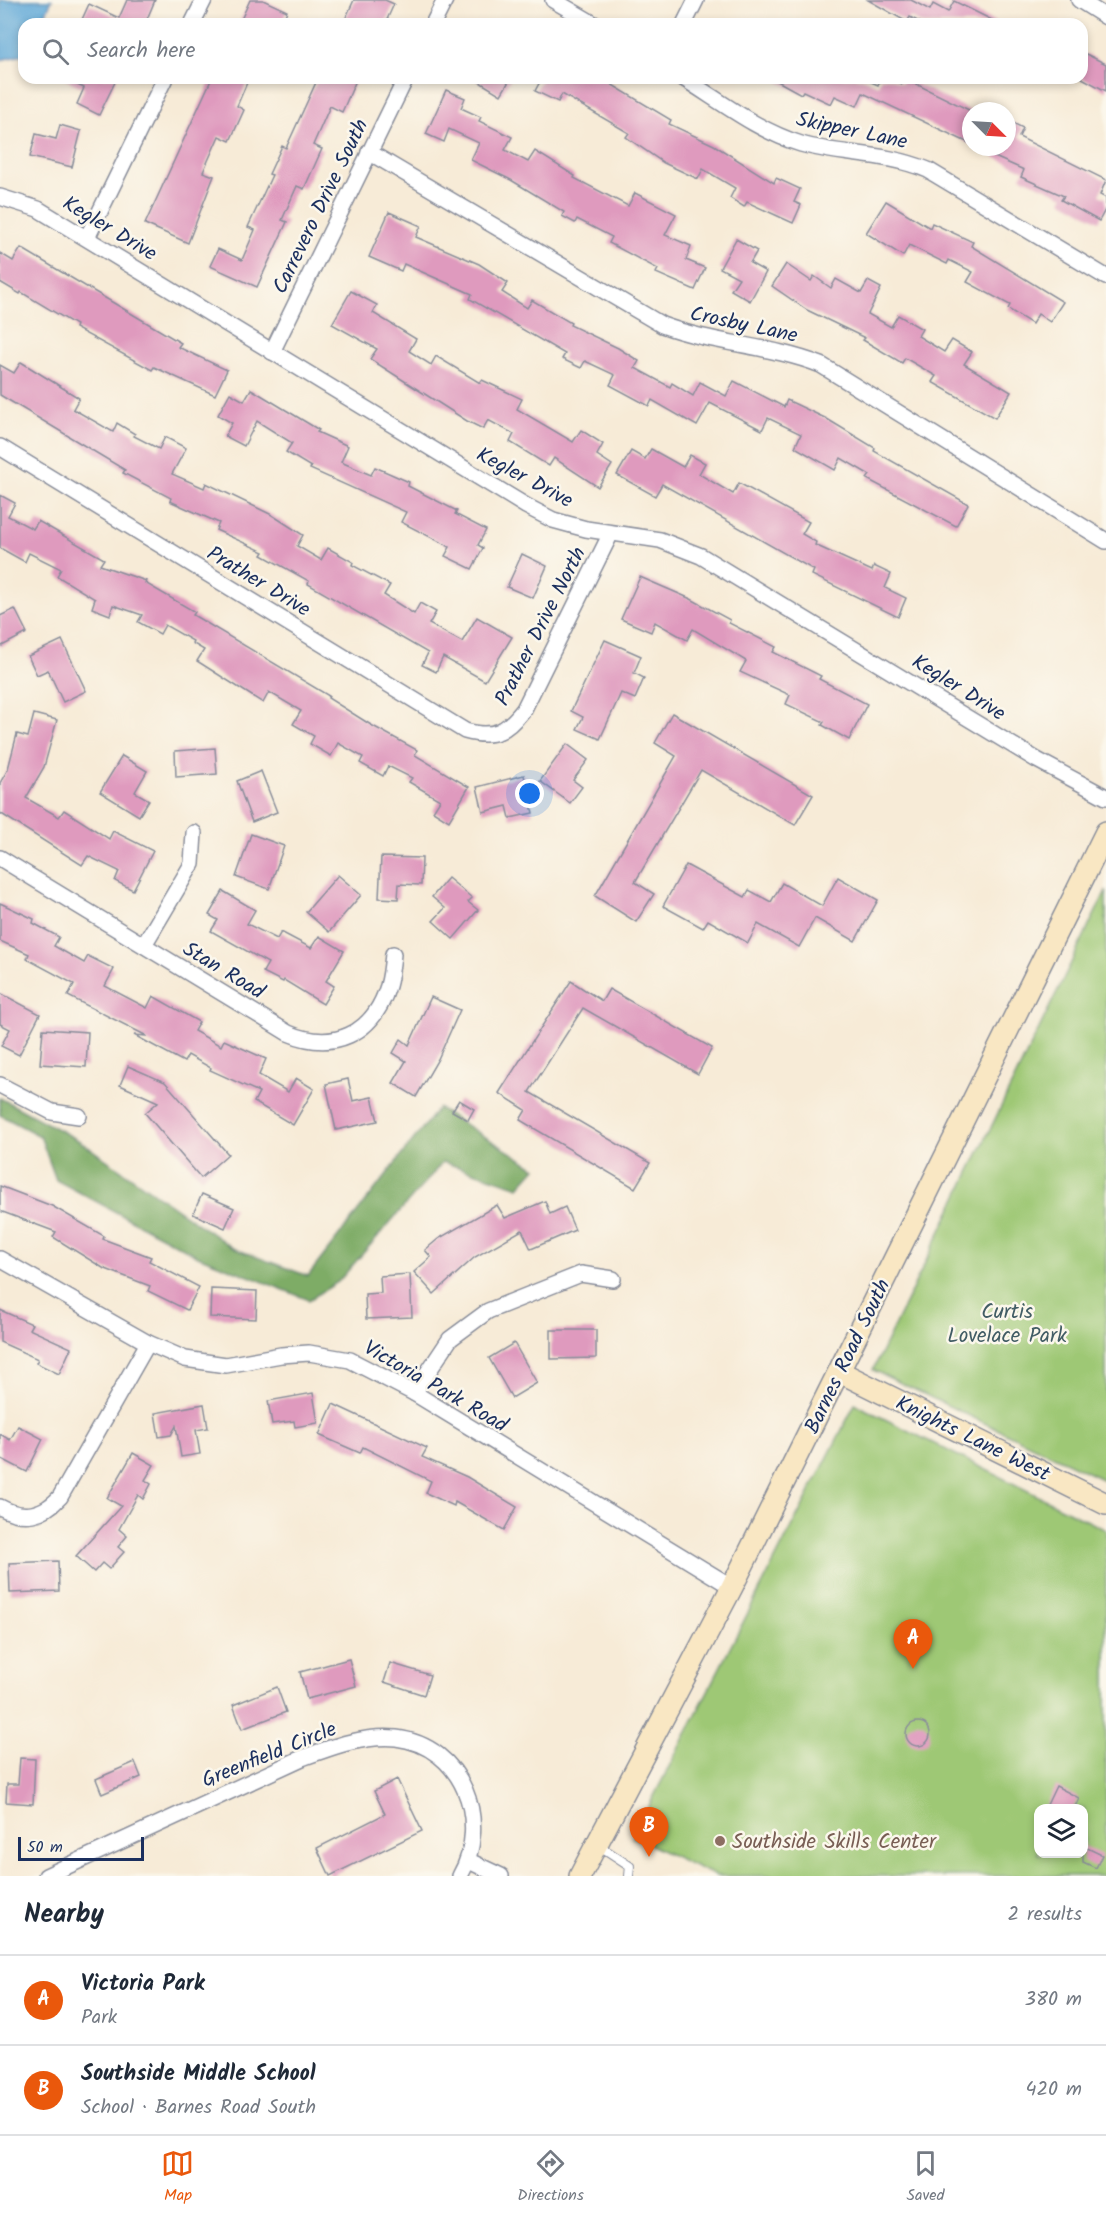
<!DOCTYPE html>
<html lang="en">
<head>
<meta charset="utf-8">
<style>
  :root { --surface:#fff; --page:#f2f2f3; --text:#1f2937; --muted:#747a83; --line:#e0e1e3; --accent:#ea580c }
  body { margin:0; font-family:Kalam,sans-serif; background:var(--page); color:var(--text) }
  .controls { position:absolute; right:18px; bottom:18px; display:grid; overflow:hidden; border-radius:12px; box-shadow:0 3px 9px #0003 }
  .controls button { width:54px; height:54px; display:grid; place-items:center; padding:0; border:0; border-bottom:2px solid var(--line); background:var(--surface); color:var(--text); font:30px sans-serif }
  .compass { position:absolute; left:962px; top:102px; width:54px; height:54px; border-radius:50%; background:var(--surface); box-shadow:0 3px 9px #0003; rotate:114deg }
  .scale { position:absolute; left:18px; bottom:15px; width:126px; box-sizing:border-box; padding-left:6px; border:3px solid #1b2f5e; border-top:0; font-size:16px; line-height:21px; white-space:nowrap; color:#1b2f5e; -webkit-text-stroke:4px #fbf7ec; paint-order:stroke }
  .you { position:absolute; left:530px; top:794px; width:21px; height:21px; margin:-15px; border:4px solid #fff; border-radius:50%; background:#1a73e8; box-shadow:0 0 0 9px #1a73e833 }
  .badge { display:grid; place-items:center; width:39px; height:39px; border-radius:50%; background:var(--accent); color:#fff; font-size:20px; font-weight:700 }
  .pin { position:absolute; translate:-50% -50px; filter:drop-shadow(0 2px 3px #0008) }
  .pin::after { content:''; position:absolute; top:32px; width:21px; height:18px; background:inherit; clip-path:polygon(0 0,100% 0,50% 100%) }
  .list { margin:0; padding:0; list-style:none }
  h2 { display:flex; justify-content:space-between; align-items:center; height:78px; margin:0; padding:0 24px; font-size:26px }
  h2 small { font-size:20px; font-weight:400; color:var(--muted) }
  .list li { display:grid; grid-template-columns:39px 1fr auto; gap:18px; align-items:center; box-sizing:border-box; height:90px; padding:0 24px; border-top:2px solid var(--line) }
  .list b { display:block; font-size:22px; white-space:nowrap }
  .list p { margin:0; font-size:20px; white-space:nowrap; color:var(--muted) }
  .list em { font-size:20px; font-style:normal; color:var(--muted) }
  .icon { flex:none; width:33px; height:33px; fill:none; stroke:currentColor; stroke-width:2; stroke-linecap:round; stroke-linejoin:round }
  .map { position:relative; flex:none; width:1106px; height:1876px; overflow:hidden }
  .search { position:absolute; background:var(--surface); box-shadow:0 3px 9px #0003; left:18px; right:18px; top:18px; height:66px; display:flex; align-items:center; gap:15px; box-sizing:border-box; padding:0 21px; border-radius:18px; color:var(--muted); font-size:22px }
  .sheet { height:258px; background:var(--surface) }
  nav { display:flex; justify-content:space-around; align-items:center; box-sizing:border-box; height:84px; border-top:2px solid var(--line); background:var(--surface); font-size:16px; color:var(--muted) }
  nav a { display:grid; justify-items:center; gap:3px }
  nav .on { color:var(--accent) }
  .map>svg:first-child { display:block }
  .green { fill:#9ec874; stroke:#5c7c69; stroke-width:1.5; fill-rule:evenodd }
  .forest { fill:#7eac66; stroke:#4c6e62; stroke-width:1.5 }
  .water { fill:#60a9d8; stroke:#3e6c9b; stroke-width:1.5 }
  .building { fill:#df9abe }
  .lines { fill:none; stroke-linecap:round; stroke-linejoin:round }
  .lane-casing { stroke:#898d9a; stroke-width:10 }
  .street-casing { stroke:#898d9a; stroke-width:18 }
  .secondary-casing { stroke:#898d9a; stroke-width:24 }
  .lane { stroke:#fff; stroke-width:8 }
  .street { stroke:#fff; stroke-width:15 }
  .secondary { stroke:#f9e7c3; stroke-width:21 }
  .education-dot { fill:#8d6e63; stroke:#fbf7ec; stroke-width:2 }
  .labels { text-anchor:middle; stroke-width:5; stroke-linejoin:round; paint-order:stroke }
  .street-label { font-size:21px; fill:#1b2f5e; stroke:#fbf7ec }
  .park-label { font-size:21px; fill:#425d65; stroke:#fbf7ec }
  .education-label { font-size:21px; fill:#785e54; stroke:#fbf7ec; text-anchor:start }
</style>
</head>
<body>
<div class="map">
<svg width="1106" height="1876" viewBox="0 0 1106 1876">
  <rect width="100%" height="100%" fill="#fbf7ec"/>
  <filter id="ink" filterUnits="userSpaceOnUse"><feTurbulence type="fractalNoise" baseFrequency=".0167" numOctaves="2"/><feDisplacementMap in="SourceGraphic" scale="12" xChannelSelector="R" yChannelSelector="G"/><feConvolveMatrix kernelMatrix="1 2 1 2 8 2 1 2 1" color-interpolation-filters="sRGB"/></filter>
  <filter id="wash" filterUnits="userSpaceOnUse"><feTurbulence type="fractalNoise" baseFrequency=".008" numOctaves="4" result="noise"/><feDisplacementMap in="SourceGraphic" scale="24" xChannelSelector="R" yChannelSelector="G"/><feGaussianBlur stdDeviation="1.35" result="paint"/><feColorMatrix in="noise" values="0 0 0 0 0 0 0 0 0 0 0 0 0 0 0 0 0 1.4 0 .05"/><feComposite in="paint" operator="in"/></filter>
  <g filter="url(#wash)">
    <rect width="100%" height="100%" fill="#f7ebd7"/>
    <g class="green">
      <path d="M1106,891V1481L873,1370Z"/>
      <path d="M855,1404L1106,1530V1876H716L633,1837ZM1038,1808H1084V1854H1038Z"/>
    </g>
    <path class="forest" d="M0,1098L78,1140L233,1248L308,1276L438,1108L536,1168L519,1187L443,1162L338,1282L309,1300L198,1256L56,1180L40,1136L0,1115Z"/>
    <path class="water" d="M0,0H52L41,24H24L23,55L0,60Z"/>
    <g id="blocks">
      <g class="building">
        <path d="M127,0H155L145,24H80L89,4L119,18Z"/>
        <path d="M250,0H263L287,11L281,24H239Z"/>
        <path d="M354,0H385L394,4L385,24H343Z"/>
        <path d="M868,0H911L930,10L933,4L948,12L954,1L1000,24H923L910,17L907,22Z"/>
        <path d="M1086,54L1106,64V91L1082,78V62Z"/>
        <path d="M62,78H117L99,115L77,104L84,88Z"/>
        <path d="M212,78H249L237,106L244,110L230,141L219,136L203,172L214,176L188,243L145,224Z"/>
        <path d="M318,78H357L342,112L330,106L313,145L322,149L304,189L297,186L282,220L287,222L257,287L210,266L218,249L242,260L255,230L248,227L272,175L269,174L282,146L286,148Z"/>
        <path d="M473,78H511L501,95Z"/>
        <path d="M542,78H601L671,120L669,124L714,145L774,183L776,178L800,189L794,202L801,205L793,223L747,202L744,207L730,198L735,188L703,169L698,179L664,163L626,137L629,133L562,94L558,102L535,91Z"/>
        <path d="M772,78H862L878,85L881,78H890L902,84L904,78L971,111V144L863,93L857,106L835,96L831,104L803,91L801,94Z"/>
        <path d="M446,90L465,98L461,108L481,117L479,121L512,137L505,150L528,162L535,151L575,176L574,178L628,206L635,193L676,214L665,235L691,246L686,260L705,268L695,290L656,273L658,269L609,243L612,237L577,219L575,223L562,216L564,212L511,180L471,160L479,143L449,129L444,142L426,134Z"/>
        <path d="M1007,120L1023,128L1019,137L1106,180L1100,195L1106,198V208L1099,221L1061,200L1064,196L1021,177L1024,170L972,147H1007Z"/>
        <path d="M60,125L81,131L72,167L30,157L36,134L56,139Z"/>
        <path d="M886,201L930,228L932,223L973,242L971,246L1063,302L1050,322L1038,314L1032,324L1008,309L1010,305L967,282L973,272L949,260L947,264L909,245L903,256L866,233Z"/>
        <path d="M389,212L421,226L416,237L479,264L508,283L502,292L527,308L532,300L571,323L570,325L618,348L639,361L635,368L670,387L672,383L693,396L700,382L726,396L734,381L784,407L787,400L827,419L875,448L874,451L968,504L956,526L867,479L870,475L841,458L835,470L795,447L801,434L768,418L762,430L710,403L697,426L652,400L649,406L610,385L615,375L585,361L581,368L562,359L565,354L470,299L472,294L404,264L401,271L369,257Z"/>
        <path d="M736,239L757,251L750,263L766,272L750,301L731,290L739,278L720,268Z"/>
        <path d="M21,248L181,343L178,347L227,370L215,395L154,367L152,370L75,328L76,325L21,292L20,294L0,282V253L13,261Z"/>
        <path d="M786,264L811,281L814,276L831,288L836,279L861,293L868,281L881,288L868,314L891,327L898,315L922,329L918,336L944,352L952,340L972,352L964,364L1011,392L995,418L932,382L936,376L905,358L902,363L863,340L865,338L807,310L772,286Z"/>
        <path d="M351,291L377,305L373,313L416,339L409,351L431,365L436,356L480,383L482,380L522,399L517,409L573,442L581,430L603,444L597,455L612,465L598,487L554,458L549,466L510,442L514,434L488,420L483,429L467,421L370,359L377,349L332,324Z"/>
        <path d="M21,362L79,398L73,409L113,432L117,423L135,434L134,436L159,449L165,437L186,448L172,474L204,488L206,483L272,515L303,535L297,546L321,560L328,548L353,562L352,565L390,585L384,595L414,614L420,603L436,612L429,624L462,642L477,617L512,637L485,681L443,657L436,672L422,665L428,653L308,584L309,581L262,555L264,552L216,530L219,523L170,501L171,498L123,473L125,470L0,395V365L14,373Z"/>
        <path d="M251,389L319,430L317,432L348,446L341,462L371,475L375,467L409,482L408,486L457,511L455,514L486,530L478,545L483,548L472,569L445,556L450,547L401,522L406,512L310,469L311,467L286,452L292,443L257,421L244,446L225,436L232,423L218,415L230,393L244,401Z"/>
        <path d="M651,449L683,467L690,455L705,463L699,474L733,494L739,483L809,522L802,534L816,542L815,545L872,571L874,566L891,574L885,588L906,598L898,617L812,575L814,570L662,484L655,496L617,475L631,451L645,459Z"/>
        <path d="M0,495L15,503L8,516L33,529L38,521L104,559L100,565L146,581L145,583L195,612L193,615L329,696L328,698L371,725L417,750L415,755L469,787L449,821L433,811L440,800L409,782L412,778L388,766L383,776L360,763L363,757L338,743L331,756L310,744L314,736L293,724L301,711L269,692L263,703L197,661L204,650L192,643L193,641L165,625L160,634L138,622L142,615L113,605L110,615L92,608L95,599L57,576L61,569L29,553L25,562L0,548Z"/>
        <path d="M522,554L547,566L533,598L507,587Z"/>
        <path d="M640,577L691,599L730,620L729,623L776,647L773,652L821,676L819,679L867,704L849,740L822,725L824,722L786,704L790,695L740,672L746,661L693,629L687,640L655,622L651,632L621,619Z"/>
        <path d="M15,609L27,633L0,647V616Z"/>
        <path d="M62,640L86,691L63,702L48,670L37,675L28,656Z"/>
        <path d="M605,640L641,656L634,673L644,678L635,699L621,693L600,739L577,729L583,717L571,711Z"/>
        <path d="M672,713L813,795L795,825L701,770L635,882L654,894L636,922L595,896L676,756L655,743Z"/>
        <path d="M34,714L57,720L44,767L26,798L59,817L64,810L109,839L113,831L153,851L133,890L115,881L119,871L88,856L82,865L0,813V783L8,769L17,734L28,737Z"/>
        <path d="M567,744L588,760L573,780L582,787L570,803L540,781Z"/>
        <path d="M215,748L217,774L176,777L175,751Z"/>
        <path d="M122,756L147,771L135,792L149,800L139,816L100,792Z"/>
        <path d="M261,771L277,812L252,822L237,781Z"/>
        <path d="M524,775L533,813L510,818L507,806L483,812L477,787Z"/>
        <path d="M251,834L284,846L269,889L236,877Z"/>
        <path d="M381,857L422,858L421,885L399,884L398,899L379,898Z"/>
        <path d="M686,865L745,897L749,890L771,902L782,883L822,906L838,877L878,900L855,941L815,918L799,947L758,924L748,943L708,920L703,928L663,906Z"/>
        <path d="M338,875L361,895L329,932L306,912Z"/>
        <path d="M448,878L472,898L468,902L478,910L453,939L433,921L445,908L432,897Z"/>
        <path d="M223,891L255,910L247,924L277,939L281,932L311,948L319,936L344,951L326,981L334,986L323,1004L284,980L283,982L263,972L268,963L211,931L218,920L209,915Z"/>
        <path d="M0,903L34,919L33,923L59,937L54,946L84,963L88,956L114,969L105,986L147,1008L153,996L199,1022L194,1031L221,1046L224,1040L266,1059L259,1075L288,1092L296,1078L314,1089L293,1125L254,1102L259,1092L210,1070L211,1068L188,1055L184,1062L134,1035L147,1036L68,996L74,984L27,959L29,954L0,941Z"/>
        <path d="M571,981L602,1001L609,989L712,1048L698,1074L583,1008L529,1092L650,1163L635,1188L520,1120L526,1110L499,1093Z"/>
        <path d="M0,993L40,1014L19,1055L1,1046L10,1029L0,1024Z"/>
        <path d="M431,997L460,1010L438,1059L416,1097L393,1083L406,1061L393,1053L401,1039L409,1045Z"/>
        <path d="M43,1029L88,1032L86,1067L40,1064Z"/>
        <path d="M128,1066L165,1082L228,1154L201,1178L145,1113L158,1102L120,1085Z"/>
        <path d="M348,1079L353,1101L372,1097L378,1121L336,1130L326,1084Z"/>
        <path d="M459,1100L474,1109L468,1120L452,1111Z"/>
        <path d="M0,1186L52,1206L104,1236L103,1239L151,1257L149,1261L199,1287L187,1310L148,1291L150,1286L103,1268L53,1237L56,1232L0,1211Z"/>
        <path d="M202,1194L234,1208L225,1228L193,1214Z"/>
        <path d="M545,1201L550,1214L565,1207L575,1230L531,1249L522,1230L475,1257L434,1294L414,1272L431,1257L425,1250L438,1239L497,1205L505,1218Z"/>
        <path d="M410,1274L412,1317L366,1319L365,1294L381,1293L380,1276Z"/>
        <path d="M211,1289L257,1291L256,1319L210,1317Z"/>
        <path d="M0,1310L32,1324L29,1329L71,1348L59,1374L36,1363L38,1359L0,1342Z"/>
        <path d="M551,1330H596V1358L551,1359Z"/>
        <path d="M514,1343L537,1383L512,1398L489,1358Z"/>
        <path d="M313,1393L318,1423L295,1427L294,1421L272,1424L268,1401Z"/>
        <path d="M204,1404L208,1428L196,1430L200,1454L181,1457L176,1426L171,1435L159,1437L155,1413Z"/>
        <path d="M333,1404L427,1448L422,1457L467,1477L517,1507L504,1530L455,1502L454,1506L426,1493L431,1481L363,1447L360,1453L319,1435Z"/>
        <path d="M18,1426L43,1439L27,1472L0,1458V1434L10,1440Z"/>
        <path d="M133,1453L154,1465L145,1480L151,1484L143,1499L138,1495L119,1529L127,1536L118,1547L124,1552L109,1569L102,1563L94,1572L76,1556L121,1506L107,1498Z"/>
        <path d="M58,1561L59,1591L10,1593L9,1563Z"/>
        <path d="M349,1659L356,1686L307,1699L300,1672Z"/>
        <path d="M390,1663L430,1675L424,1695L384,1682Z"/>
        <path d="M277,1687L286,1712L242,1729L233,1705Z"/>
        <circle cx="918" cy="1734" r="12"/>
        <path d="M20,1758L35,1759L33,1804L6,1802L7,1784H18Z"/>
        <path d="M135,1762L141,1777L102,1794L96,1779Z"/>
        <path d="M397,1779L422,1831L330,1876L317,1848L385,1814L374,1791Z"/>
        <path d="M1056,1786L1079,1798L1074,1809H1045Z"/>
        <path d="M1083,1846L1102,1855L1096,1868L1083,1862Z"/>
      </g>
    </g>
  </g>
  <g filter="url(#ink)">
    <use href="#blocks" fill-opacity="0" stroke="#898d9a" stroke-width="1.5"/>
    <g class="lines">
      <defs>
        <path id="lane" d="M598,1845L630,1866L629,1876"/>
        <g id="street">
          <path d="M553,0L594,24"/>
          <path d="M1079,0L1106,17"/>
          <path d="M192,24L204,0"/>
          <path d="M433,24L445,0"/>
          <path d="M684,24L696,0"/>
          <path d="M683,78C720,101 758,131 801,144C844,156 884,152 928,170L1106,277"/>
          <path d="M369,152L662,325C713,344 770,345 821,365L1106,541"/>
          <path d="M0,197L38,209L526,506L553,520L586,529L660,540L701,556L1037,760L1106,797"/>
          <path d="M87,238L165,78"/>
          <path d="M272,352L406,78"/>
          <path d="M0,447L465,731C494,739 506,732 524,709L611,533"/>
          <path d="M0,858L288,1033C333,1052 373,1035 388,986C391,976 392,964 393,954"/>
          <path d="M144,945L192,864L194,833"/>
          <path d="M0,1085L52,1112L79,1116"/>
          <path d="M0,1259L148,1343L185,1359L226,1365L281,1355L309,1353L350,1360L414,1393L732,1587"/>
          <path d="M414,1393L450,1339L488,1311L581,1274L613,1279"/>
          <path d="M0,1507C23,1520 43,1516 60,1497L148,1343"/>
          <path d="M469,1861L501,1876"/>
          <path d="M46,1876L302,1758C332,1747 364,1735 396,1738C463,1746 491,1822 460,1876"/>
        </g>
        <g id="secondary">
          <path d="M840,1372L1106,1504"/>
          <path d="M580,1876L732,1587L1106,832"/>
        </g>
      </defs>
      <use href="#lane" class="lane-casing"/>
      <use href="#street" class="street-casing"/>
      <use href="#secondary" class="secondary-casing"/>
      <use href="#lane" class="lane"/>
      <use href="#street" class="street"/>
      <use href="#secondary" class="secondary"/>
    </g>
  </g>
  <circle class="education-dot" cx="720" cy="1841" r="6"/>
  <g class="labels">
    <g class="street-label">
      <text transform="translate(852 130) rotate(12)" y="7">Skipper Lane</text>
      <text transform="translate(320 206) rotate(-64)" y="7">Carrevero Drive South</text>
      <text transform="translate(110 228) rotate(31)" y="7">Kegler Drive</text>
      <text transform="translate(744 324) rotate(12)" y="7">Crosby Lane</text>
      <text transform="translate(525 477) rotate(28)" y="7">Kegler Drive</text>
      <text transform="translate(259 581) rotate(31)" y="7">Prather Drive</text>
      <text transform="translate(540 626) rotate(-63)" y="7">Prather Drive North</text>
      <text transform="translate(959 687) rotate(32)" y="7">Kegler Drive</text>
      <text transform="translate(224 970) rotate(31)" y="7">Stan Road</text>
      <text transform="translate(847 1356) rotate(-64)" y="7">Barnes Road South</text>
      <text transform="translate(436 1386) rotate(30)" y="7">Victoria Park Road</text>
      <text transform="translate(973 1438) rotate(26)" y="7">Knights Lane West</text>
      <text transform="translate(269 1754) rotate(-22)" y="7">Greenfield Circle</text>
    </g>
    <g class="park-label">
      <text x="1007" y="1318">Curtis<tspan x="1007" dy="24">Lovelace Park</tspan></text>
    </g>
    <g class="education-label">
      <text x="732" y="1848">Southside Skills Center</text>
    </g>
  </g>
</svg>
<div class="controls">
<button><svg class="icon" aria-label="layers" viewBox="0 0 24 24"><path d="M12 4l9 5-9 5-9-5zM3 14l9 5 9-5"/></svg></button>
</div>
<svg class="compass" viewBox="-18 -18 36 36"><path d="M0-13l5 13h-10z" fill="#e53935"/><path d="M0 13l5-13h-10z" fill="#747a83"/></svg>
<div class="scale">50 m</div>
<div class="you"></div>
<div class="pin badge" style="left:913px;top:1669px">A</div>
<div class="pin badge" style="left:649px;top:1857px">B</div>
<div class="search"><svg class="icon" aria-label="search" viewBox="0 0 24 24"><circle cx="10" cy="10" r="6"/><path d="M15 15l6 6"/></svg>Search here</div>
</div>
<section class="sheet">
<h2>Nearby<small>2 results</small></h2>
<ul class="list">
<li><span class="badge">A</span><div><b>Victoria Park</b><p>Park</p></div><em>380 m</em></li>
<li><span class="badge">B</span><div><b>Southside Middle School</b><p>School · Barnes Road South</p></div><em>420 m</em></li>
</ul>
</section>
<nav>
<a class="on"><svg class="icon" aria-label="map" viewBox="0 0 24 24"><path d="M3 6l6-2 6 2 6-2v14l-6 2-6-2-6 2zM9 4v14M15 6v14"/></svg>Map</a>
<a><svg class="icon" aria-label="directions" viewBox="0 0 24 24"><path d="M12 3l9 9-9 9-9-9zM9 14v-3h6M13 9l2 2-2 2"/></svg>Directions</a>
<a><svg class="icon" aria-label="saved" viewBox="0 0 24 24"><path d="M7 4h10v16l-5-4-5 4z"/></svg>Saved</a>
</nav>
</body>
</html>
